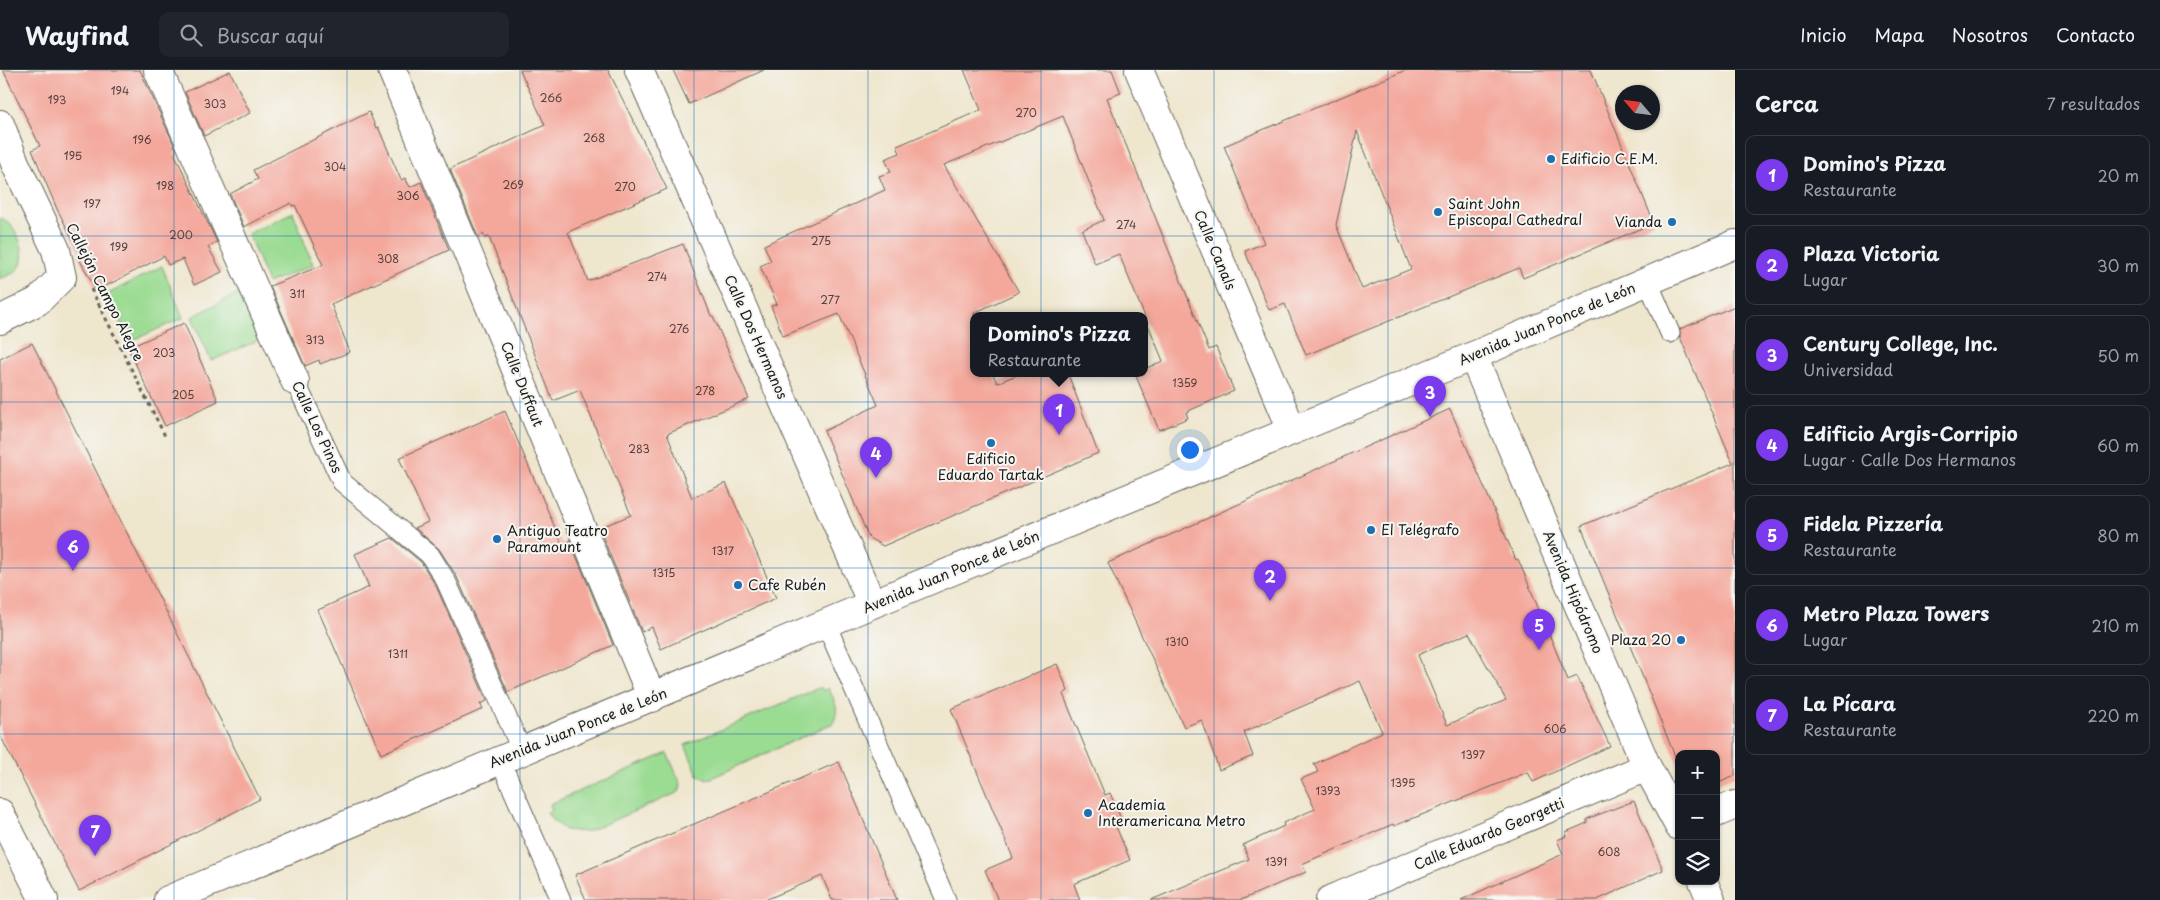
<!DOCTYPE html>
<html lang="es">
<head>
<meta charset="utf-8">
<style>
  :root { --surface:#171b24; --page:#20242c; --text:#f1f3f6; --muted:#9ea1a6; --line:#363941; --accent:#7c3aed }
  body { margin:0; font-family:"Playpen Sans",sans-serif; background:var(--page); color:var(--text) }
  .controls { position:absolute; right:15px; bottom:15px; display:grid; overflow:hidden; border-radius:10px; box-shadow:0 1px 4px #0004 }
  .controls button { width:45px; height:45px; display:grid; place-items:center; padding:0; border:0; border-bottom:1px solid var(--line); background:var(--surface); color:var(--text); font:25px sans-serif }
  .compass { position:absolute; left:1615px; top:15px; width:45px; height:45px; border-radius:50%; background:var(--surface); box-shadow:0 1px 4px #0004; rotate:298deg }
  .you { position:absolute; left:1189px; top:379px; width:18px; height:18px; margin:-12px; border:4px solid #fff; border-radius:50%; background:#1a73e8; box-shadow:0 0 0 8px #1a73e833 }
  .badge { display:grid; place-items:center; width:32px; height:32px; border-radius:50%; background:var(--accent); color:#fff; font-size:16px; font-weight:700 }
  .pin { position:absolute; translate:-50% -41px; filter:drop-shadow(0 1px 2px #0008) }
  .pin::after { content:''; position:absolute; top:26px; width:18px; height:15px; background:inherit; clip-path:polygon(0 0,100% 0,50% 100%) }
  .popup { position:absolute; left:970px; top:242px; width:178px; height:65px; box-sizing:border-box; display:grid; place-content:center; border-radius:10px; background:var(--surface); filter:drop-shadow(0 1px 4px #0005); font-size:16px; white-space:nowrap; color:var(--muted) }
  .popup b { font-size:19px; color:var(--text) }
  .popup::after { content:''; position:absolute; left:50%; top:100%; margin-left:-10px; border:10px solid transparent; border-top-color:var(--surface) }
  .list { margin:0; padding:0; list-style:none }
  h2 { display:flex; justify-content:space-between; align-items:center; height:65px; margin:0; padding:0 20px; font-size:21px }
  h2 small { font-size:16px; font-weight:400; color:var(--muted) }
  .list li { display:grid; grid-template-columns:32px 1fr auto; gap:15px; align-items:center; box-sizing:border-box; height:80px; margin:0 10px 10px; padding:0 10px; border:1px solid var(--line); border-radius:10px }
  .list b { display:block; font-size:19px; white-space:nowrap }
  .list p { margin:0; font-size:16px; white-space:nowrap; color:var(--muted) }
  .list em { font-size:16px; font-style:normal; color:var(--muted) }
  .icon { flex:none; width:28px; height:28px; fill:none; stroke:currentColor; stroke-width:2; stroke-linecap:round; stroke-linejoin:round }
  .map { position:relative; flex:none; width:1735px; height:830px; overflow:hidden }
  header { display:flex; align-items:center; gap:30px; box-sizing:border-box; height:70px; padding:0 25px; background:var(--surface); border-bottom:1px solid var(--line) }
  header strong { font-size:24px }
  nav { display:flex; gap:28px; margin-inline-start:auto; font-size:18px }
  .search { width:350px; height:45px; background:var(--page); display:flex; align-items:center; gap:12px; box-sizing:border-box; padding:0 18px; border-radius:10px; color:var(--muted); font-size:19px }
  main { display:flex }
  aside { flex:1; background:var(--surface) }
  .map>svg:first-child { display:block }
  .green { fill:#9bdc93; stroke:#5c7c58 }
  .building { fill:#f4a89c; fill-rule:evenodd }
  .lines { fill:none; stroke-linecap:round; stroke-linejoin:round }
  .lane-casing { stroke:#66635a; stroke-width:21 }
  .street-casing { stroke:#66635a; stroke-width:30 }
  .primary-casing { stroke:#66635a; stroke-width:30 }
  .path { stroke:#66635a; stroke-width:3; stroke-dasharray:4 4; stroke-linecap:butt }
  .lane { stroke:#fff; stroke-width:19 }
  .street { stroke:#fff; stroke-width:28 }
  .primary { stroke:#fff; stroke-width:28 }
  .grid { fill:none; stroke:#1f6fb2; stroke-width:1; stroke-opacity:0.55 }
  .poi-dot { fill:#1f6fb2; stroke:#f6f6f2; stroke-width:2 }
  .labels { text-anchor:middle; stroke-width:4; stroke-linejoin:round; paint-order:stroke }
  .number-label { font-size:11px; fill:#523f3c }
  .poi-label { font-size:14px; fill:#1c1c1c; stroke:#f6f6f2; text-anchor:start }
  .street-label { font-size:14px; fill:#1c1c1c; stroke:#f6f6f2 }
</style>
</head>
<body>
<header>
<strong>Wayfind</strong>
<div class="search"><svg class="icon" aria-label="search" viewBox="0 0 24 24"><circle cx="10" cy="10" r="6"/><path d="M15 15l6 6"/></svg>Buscar aquí</div>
<nav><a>Inicio</a><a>Mapa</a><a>Nosotros</a><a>Contacto</a></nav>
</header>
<main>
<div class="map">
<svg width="1735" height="830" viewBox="0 0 1735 830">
  <rect width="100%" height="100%" fill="#f6f6f2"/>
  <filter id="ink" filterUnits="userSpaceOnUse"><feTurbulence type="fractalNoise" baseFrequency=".02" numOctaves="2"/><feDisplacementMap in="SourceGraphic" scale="10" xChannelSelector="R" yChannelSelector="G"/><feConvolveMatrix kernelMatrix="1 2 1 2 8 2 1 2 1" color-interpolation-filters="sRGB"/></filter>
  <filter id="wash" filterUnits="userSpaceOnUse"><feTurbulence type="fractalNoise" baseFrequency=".0096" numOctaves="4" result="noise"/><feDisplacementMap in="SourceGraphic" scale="20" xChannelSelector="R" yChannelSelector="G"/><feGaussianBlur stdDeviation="1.12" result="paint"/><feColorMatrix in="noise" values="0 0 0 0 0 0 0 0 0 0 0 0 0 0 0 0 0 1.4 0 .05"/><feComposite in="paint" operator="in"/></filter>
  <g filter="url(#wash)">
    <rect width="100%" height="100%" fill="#efe6ce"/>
    <g class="green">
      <path d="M293,142L313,195L268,213L248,164Z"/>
      <path d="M0,148C15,151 28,182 20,196C16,203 7,206 0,209Z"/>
      <path d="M162,196L183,248L129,272L108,224Z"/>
      <path d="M239,223L259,270L211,291L192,247Z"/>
      <path d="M821,617L823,621L828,618C835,631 840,639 833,653L707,710L698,705L685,675Z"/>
      <path d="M667,683L681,714L679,722L586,762L565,760L552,750L547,742L552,740L550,734Z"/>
    </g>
    <g id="blocks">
      <g class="building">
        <path d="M3,0H140L176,79L175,85L217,172L208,177L222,202L194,215L183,189L168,195L164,186L104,217L102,214L95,218L77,185L80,183L57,139L32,80L40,76Z"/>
        <path d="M520,0H608L667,119L568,162L588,211L683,174L711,246H713L749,329L667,364L692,428L726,413L776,528L661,579L652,557L642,562L599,458L631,445L580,320L553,331L489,167L485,168L483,164L478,167L450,99L545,55Z"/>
        <path d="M673,0H764L689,34Z"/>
        <path d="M964,0H1112L1121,23L1107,28L1209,280L1216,277L1234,321L1186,342L1188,348L1159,360L1135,304H1144V299L1163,291L1119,184L1095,194L1082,160L1104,150L1063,46L944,95L1019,222L974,243V304H993L997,313L1019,304H1068L1098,383L883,476L869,468L824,361L878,335L839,244L783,266L771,236L777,234L760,196L771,191L764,175L885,120L879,106L891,102L885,89L900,83L897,76L981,40Z"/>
        <path d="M1406,0H1591L1654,153L1523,208L1519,198L1306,285L1285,234L1269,240L1245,181L1264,173L1224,76ZM1357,61L1411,199L1362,219L1336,155Z"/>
        <path d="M230,1L250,43L204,66L185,22Z"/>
        <path d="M369,42L376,58L378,57L401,110L405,108L410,117L421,112L449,180L331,234L350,282L320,294L319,290L305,296L270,216L323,195L295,135L292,136L291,133L244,157L230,124L258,109L253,100Z"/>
        <path d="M1735,236V706L1716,714V684H1679V696L1581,456L1733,393L1680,267V259Z"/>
        <path d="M184,253L218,331L165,356L128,278Z"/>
        <path d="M32,273L260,729L79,821L0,665V289Z"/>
        <path d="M1450,339L1516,490L1518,489L1568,610L1577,606L1610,676L1533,712L1528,702L1394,756L1393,754L1302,794L1306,802L1241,830H1151L1249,789L1243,775L1284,756L1283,753L1315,739L1301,709L1318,702L1314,694L1382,662L1360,611L1244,662L1253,686L1219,700L1202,650L1184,657L1108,493ZM1469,563L1506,630L1447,655L1418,585Z"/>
        <path d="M505,341L562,474L570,471L613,575L508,622L456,505L439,479L415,458L428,452L399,388Z"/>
        <path d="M392,468L421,492L436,516L487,631L480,634L483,639L381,684L318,540L369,517L355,484Z"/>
        <path d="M1057,594L1068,621L1063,624L1105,725L1110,723L1122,751L1115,754L1130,790L1074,814L1080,830H998L985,800L1013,788L951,639Z"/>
        <path d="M839,692L897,830H832L822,806L765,830H586L575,805Z"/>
        <path d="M1634,731L1663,800L1597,830H1461L1563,784L1557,770L1567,766L1566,762L1587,753V749Z"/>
      </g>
    </g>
  </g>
  <g filter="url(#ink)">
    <use href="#blocks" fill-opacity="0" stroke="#66635a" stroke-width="1"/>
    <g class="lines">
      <defs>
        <g id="lane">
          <path d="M1648,212L1670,263"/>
          <path d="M295,311L342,412L430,485L446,511L522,681"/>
          <path d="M826,554L946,830"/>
          <path d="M500,690L561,830"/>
        </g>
        <g id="street">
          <path d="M158,0L295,311"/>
          <path d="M392,0L652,628"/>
          <path d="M639,0L872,534"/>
          <path d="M1139,0L1292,360"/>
          <path d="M0,54L15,93L56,180L62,207L38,231L0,250"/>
          <path d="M1473,286L1647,697L1679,756"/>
          <path d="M0,743L44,830"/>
          <path d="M1716,743L1735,735"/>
          <path d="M1703,811L1711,830"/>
          <path d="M1330,830L1647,697"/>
        </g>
        <path id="primary" d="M168,830L872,534L1473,286L1735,174"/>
      </defs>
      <use href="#lane" class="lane-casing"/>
      <use href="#street" class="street-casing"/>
      <use href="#primary" class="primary-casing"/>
      <path class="path" d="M91,219L166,368"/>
      <use href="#lane" class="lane"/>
      <use href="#street" class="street"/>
      <use href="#primary" class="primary"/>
    </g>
  </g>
  <path class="grid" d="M174,0V830M347,0V830M520,0V830M694,0V830M868,0V830M1041,0V830M1214,0V830M1388,0V830M1562,0V830M0,166H1735M0,332H1735M0,498H1735M0,664H1735"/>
  <g class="poi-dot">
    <circle cx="1551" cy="89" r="5"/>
    <circle cx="1438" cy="142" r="5"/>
    <circle cx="1672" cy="152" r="5"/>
    <circle cx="991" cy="373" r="5"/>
    <circle cx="1371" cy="460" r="5"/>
    <circle cx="497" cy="469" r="5"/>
    <circle cx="738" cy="515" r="5"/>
    <circle cx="1681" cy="570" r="5"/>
    <circle cx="1088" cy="743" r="5"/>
  </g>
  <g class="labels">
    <g class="number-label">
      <text x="120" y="25">194</text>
      <text x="551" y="32">266</text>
      <text x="57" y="34">193</text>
      <text x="215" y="38">303</text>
      <text x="1026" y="47">270</text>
      <text x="594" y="72">268</text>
      <text x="142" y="74">196</text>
      <text x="73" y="90">195</text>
      <text x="335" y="101">304</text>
      <text x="513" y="119">269</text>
      <text x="165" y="120">198</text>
      <text x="625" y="121">270</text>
      <text x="408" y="130">306</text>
      <text x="92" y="138">197</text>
      <text x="1126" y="159">274</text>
      <text x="181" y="169">200</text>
      <text x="821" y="175">275</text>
      <text x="119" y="181">199</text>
      <text x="388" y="193">308</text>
      <text x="657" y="211">274</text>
      <text x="297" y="228">311</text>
      <text x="830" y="234">277</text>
      <text x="679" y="263">276</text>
      <text x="315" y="274">313</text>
      <text x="164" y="287">203</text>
      <text x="1185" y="317">1359</text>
      <text x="705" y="325">278</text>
      <text x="183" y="329">205</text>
      <text x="639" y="383">283</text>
      <text x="723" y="485">1317</text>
      <text x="664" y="507">1315</text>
      <text x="1177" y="576">1310</text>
      <text x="398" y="588">1311</text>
      <text x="1555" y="663">606</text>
      <text x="1473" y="689">1397</text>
      <text x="1403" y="717">1395</text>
      <text x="1328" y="725">1393</text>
      <text x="1609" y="786">608</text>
      <text x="1276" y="796">1391</text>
    </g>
    <g class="poi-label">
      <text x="1561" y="94">Edificio C.E.M.</text>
      <text x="1448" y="139">Saint John<tspan x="1448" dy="16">Episcopal Cathedral</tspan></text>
      <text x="1662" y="157" text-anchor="end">Vianda</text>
      <text x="991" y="394" text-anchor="middle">Edificio<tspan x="991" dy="16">Eduardo Tartak</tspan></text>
      <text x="1381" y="465">El Telégrafo</text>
      <text x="507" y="466">Antiguo Teatro<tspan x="507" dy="16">Paramount</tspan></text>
      <text x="748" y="520">Cafe Rubén</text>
      <text x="1671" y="575" text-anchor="end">Plaza 20</text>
      <text x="1098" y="740">Academia<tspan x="1098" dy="16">Interamericana Metro</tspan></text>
    </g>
    <g class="street-label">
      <text transform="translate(1215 180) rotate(67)" y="5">Calle Canals</text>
      <text transform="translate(105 222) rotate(63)" y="5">Callejón Campo Alegre</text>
      <text transform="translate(1547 254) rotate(-23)" y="5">Avenida Juan Ponce de León</text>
      <text transform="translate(756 267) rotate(66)" y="5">Calle Dos Hermanos</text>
      <text transform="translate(522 314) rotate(68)" y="5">Calle Duffaut</text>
      <text transform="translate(317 357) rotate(65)" y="5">Calle Los Pinos</text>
      <text transform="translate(951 502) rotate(-23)" y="5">Avenida Juan Ponce de León</text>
      <text transform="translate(1573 522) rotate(67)" y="5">Avenida Hipódromo</text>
      <text transform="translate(578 658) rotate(-22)" y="5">Avenida Juan Ponce de León</text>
      <text transform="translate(1489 764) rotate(-23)" y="5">Calle Eduardo Georgetti</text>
    </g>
  </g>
</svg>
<div class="controls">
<button>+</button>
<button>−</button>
<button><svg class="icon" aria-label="layers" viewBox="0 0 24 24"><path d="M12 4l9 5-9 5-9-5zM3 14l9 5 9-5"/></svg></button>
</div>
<svg class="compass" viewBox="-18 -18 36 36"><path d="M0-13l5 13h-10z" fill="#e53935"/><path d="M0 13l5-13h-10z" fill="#9ea1a6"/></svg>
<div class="you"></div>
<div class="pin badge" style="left:1059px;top:365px">1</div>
<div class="popup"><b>Domino's Pizza</b>Restaurante</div>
<div class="pin badge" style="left:1270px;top:531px">2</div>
<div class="pin badge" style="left:1430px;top:347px">3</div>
<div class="pin badge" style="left:876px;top:408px">4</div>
<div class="pin badge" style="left:1539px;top:580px">5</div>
<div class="pin badge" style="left:73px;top:501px">6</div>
<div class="pin badge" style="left:95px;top:786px">7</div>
</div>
<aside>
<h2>Cerca<small>7 resultados</small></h2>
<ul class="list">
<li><span class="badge">1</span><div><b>Domino's Pizza</b><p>Restaurante</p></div><em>20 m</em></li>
<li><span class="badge">2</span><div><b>Plaza Victoria</b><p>Lugar</p></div><em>30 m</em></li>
<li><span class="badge">3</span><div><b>Century College, Inc.</b><p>Universidad</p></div><em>50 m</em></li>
<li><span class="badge">4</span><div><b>Edificio Argis-Corripio</b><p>Lugar · Calle Dos Hermanos</p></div><em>60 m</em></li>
<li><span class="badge">5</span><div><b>Fidela Pizzería</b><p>Restaurante</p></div><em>80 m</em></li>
<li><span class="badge">6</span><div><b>Metro Plaza Towers</b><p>Lugar</p></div><em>210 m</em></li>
<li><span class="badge">7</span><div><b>La Pícara</b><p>Restaurante</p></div><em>220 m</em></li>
</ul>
</aside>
</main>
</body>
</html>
